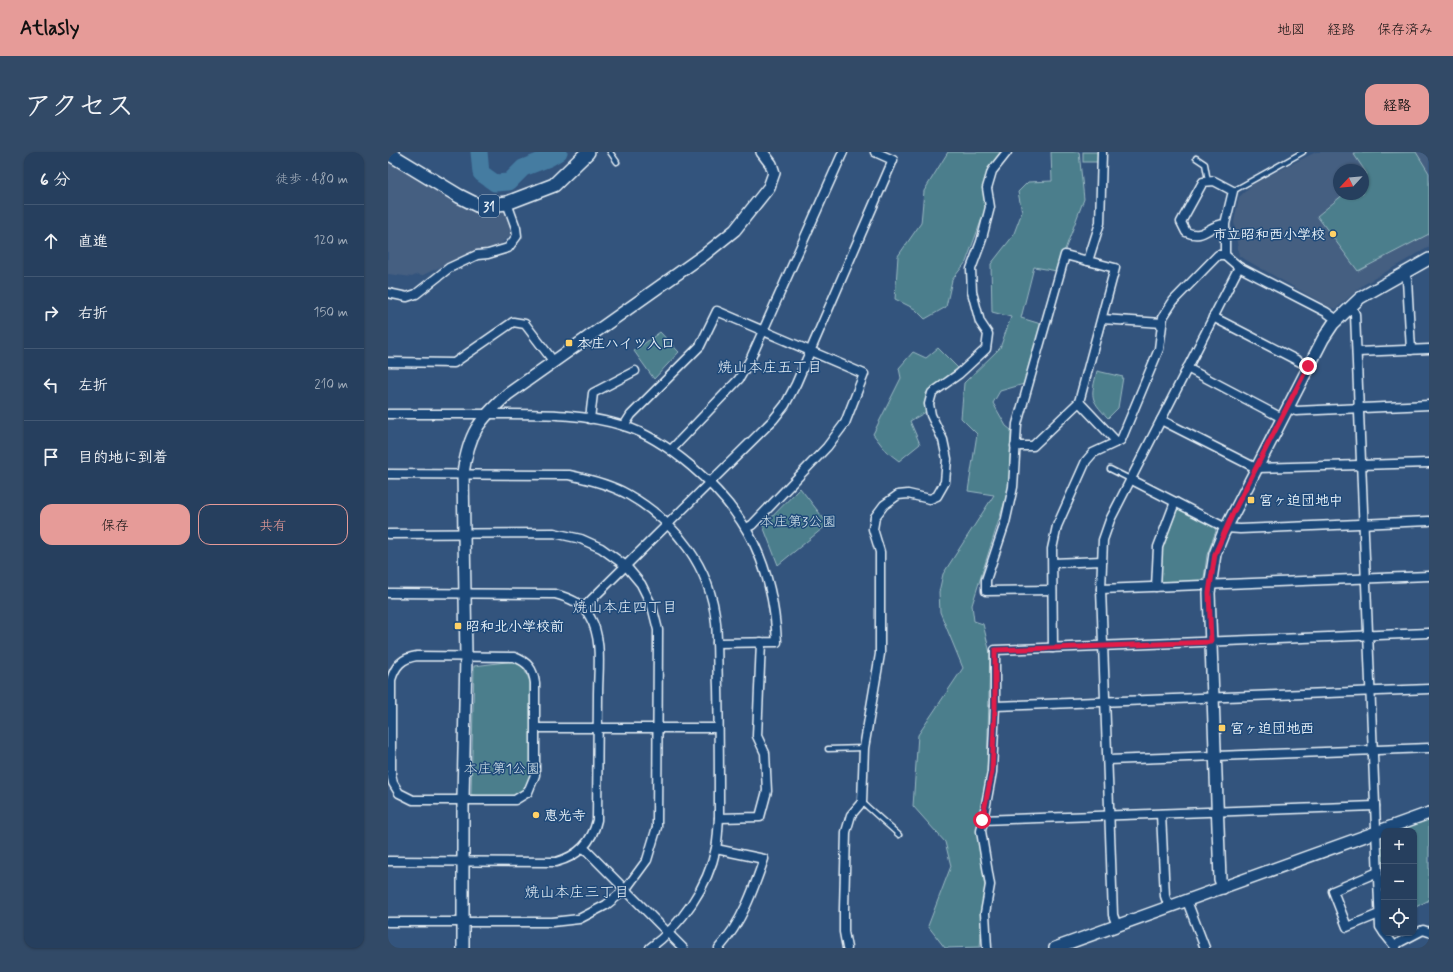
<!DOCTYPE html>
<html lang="ja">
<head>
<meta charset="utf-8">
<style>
  :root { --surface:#263f5e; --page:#324a67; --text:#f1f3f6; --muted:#a4afbc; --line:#425873; --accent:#e69b98 }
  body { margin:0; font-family:Mynerve,"Klee One",sans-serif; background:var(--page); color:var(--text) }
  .controls { position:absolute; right:12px; bottom:12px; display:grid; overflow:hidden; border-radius:8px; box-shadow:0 1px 3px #0004 }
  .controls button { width:36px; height:36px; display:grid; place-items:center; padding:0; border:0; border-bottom:1px solid var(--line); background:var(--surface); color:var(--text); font:20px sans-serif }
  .compass { position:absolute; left:945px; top:12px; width:36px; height:36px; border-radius:50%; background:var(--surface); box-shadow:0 1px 3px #0004; rotate:244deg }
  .stop { position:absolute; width:12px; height:12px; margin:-9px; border:3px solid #e11d48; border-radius:50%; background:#fff }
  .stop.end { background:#e11d48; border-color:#fff; box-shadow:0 1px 4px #0008 }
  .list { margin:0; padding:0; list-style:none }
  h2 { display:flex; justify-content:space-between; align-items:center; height:52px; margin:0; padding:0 16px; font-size:17px }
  h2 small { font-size:13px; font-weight:400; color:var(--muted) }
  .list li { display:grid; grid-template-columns:26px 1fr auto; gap:12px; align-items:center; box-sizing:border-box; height:72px; padding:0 16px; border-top:1px solid var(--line) }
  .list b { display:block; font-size:15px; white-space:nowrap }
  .list em { font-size:13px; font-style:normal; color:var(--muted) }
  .actions { display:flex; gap:8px; padding:12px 16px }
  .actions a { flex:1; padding:9px 0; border:1px solid var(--accent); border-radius:12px; text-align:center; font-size:14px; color:var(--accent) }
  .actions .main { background:var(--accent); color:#111 }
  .icon { flex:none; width:22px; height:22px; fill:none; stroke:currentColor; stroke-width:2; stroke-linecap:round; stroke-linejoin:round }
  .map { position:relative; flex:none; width:1041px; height:796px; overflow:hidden; border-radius:12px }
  header { display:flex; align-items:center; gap:24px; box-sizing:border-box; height:56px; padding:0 20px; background:var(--accent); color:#111 }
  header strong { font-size:19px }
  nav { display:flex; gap:22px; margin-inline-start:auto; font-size:14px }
  .intro { display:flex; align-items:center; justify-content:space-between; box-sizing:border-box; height:96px; padding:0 24px }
  h1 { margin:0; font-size:28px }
  .button { padding:10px 18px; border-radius:12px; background:var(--accent); color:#111; font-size:14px; font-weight:700 }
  main { display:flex; gap:24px; padding:0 24px }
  aside { flex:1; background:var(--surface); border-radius:12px; box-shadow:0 1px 3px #0004 }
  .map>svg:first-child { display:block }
  .built { fill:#445e81; fill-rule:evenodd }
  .green { fill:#4b7e8c; stroke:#9ab8c2 }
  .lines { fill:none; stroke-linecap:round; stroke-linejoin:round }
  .river { stroke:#447ba1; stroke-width:17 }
  .lane-casing { stroke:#e8f1f8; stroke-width:7 }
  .street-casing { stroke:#e8f1f8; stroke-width:11 }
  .secondary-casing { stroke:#e8f1f8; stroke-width:14 }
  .primary-casing { stroke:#e8f1f8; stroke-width:16 }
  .lane { stroke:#1f4a7a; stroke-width:4 }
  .street { stroke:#1f4a7a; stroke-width:8 }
  .secondary { stroke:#1f4a7a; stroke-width:11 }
  .primary { stroke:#1f4a7a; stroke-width:13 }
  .route { stroke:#e11d48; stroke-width:5 }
  .poi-dot { fill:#ffd166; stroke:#1f4a7a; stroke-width:1.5 }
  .labels { text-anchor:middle; stroke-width:3; stroke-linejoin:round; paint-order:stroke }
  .shield { fill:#1f4a7a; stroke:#acbfd2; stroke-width:1 }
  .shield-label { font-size:13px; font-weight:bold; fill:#e8f1f8 }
  .poi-label { font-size:14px; font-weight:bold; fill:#e8f1f8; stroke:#1f4a7a; text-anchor:start }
  .park-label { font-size:14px; fill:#d0e0e8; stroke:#1f4a7a }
  .neighbourhood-label { font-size:15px; fill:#e8f1f8; stroke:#1f4a7a }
</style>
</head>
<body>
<header>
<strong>Atlasly</strong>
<nav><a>地図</a><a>経路</a><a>保存済み</a></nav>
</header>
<div class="intro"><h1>アクセス</h1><a class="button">経路</a></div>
<main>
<aside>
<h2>6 分<small>徒歩 · 480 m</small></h2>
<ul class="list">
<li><svg class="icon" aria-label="ahead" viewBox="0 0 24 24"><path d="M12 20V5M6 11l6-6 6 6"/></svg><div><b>直進</b></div><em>120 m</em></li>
<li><svg class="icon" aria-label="right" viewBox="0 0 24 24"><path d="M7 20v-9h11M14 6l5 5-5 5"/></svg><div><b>右折</b></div><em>150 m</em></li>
<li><svg class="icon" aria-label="left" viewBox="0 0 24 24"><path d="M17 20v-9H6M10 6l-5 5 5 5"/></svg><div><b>左折</b></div><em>210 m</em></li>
<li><svg class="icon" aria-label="arrive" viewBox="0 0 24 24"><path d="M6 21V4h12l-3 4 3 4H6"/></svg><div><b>目的地に到着</b></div></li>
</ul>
<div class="actions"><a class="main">保存</a><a>共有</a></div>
</aside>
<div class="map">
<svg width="1041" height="796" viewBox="0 0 1041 796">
  <rect width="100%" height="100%" fill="#33547d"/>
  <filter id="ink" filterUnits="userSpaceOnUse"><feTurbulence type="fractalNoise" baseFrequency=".025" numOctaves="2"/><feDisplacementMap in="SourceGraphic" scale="8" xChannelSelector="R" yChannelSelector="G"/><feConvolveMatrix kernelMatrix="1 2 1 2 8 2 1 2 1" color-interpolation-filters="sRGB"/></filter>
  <g filter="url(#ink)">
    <g class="built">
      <path d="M928,0H1041V95L975,133L948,157L941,155L851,104L846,70L851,45L866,31ZM951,18H975V42H951Z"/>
      <path d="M0,10L70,49L117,56L124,77L123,83L110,95H103L63,110L33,124L30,122L24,125L0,122Z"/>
    </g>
    <g class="green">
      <path d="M560,0H615L599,23L597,58L578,110L564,128L558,155L537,167L527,157L507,147L510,104L533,71L536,39Z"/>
      <path d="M663,0H691L696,47L669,119L646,115L633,166L653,172L636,232L612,239L605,251L618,274L623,278L621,336L584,453L586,469L595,472L602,501L599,622L589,680L597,734L592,795L557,796L540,774L563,714L557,690L525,654L530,583L575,516L552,460L551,440L555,422L606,343L580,339L589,282L573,266L576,231L612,196L623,165L604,160L603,112L625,84L634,60L630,40L640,30L664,29Z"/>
      <rect x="695" y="0" width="15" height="10"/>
      <path d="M1028,0L1041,21V82L970,119L929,64L956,42H975V26L979,22L965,1Z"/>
      <path d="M272,180L291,200L266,227L246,199Z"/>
      <path d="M550,196L570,216L538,241V260L522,269L532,292L511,309L498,299L485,282L513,226L511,216L525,200L538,206Z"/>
      <path d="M709,219L735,225L730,256L720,266C701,246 703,245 709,219Z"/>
      <path d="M412,336L440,372L390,413L375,374Z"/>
      <path d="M792,357L826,373L828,379L819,403L816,426L811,430H775L773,428V397L787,359Z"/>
      <path d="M126,509L135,515L142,529L143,627C139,636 132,643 122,646L83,643L86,514Z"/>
      <path d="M1041,661V748L1026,756V679H996V773L992,775L988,680Z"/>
    </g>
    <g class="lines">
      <path class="river" d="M91,0L93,21L107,31L121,30L135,16L161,6L171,0"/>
      <defs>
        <g id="lane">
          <path d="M222,0L229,10"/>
          <path d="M808,6L817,12L820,29"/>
          <path d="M845,39L915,0"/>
          <path d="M722,317L742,327"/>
          <path d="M440,597L476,596"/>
          <path d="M474,650L511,683"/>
        </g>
        <g id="street">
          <path d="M837,72C820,73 816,88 798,80L793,70L815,30L826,29L845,39L837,72V103L851,115L938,160L949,168"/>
          <path d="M700,109L712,71L714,0"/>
          <path d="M1016,120L1019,128L1023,198"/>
          <path d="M0,141L19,145L28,142L61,116L89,103L100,102L120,96L129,84L128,76L119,51"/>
          <path d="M963,154L967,162L992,775L996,781"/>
          <path d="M825,165L920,214"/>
          <path d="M714,167L774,171"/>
          <path d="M969,200L1041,197"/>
          <path d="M0,210L66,211L125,170L137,172L166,210"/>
          <path d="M799,216L894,266"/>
          <path d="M691,250L729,290"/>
          <path d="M899,255L908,259L1041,253"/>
          <path d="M0,262C39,262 79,262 118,262C157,262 198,262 236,274C259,281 284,298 303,314C361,363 385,415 389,490L329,491"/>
          <path d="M202,267L205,241L247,219"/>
          <path d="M773,268L868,316L1041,311"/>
          <path d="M236,274L243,263L312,194L329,159L476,222L457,271L439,295L364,373L358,376"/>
          <path d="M627,294H645L691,250L727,116L677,103L629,272L625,335L617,371L598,428V439L664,438"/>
          <path d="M283,298L351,227L362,208L455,0"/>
          <path d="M0,322L181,323C200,327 221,332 239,342C287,369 323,415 328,471C330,492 329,514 330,535C331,578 331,622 331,666C330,676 330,687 328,696C320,735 293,773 262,796"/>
          <path d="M742,327L838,376L852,377L1041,369"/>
          <path d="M0,382L166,381L193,387L213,396L238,414L253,432L264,454L270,478L269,675L259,708L237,738L218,753L191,767L164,770H0"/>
          <path d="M665,411L714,409"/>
          <path d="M768,435L770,395L787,350"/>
          <path d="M713,437L1041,424"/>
          <path d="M0,441L167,442C181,446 195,451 202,465C215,487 210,518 210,543C210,585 209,626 209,668C204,691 190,704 168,710L0,709"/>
          <path d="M196,455L385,268L397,253L408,232L505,8L487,0"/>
          <path d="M665,496L664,397L669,374L698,309L705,301L733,288L771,197L775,165L786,148L830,103H837"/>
          <path d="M29,504L126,505C140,510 145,517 147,531V623L140,640L127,648H25L11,641L5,631L3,622V528C7,514 14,506 29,504Z"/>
          <path d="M607,554L1041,537"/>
          <path d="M148,576H330"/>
          <path d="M720,608L1041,596"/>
          <path d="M773,662L777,744L781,755"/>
          <path d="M331,666L372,665L379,639L377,601L369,584L373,490"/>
          <path d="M594,668L987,654"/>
          <path d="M196,696L295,796"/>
          <path d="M328,697L376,707C365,739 354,770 331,796"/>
          <path d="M990,720L945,739L959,775L991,762"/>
          <path d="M799,749L817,796"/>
          <path d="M729,774L725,763L713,437L715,388L722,368L851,115"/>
          <path d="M996,781L1008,796"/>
          <path d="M1007,794L1012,790L1035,778L1041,780"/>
          <path d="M459,796L456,780V757L458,680L463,663L474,650L476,596L492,502V400L485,377L487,365L496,353L510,343L520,342L542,347L549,344L557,330L559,307L555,288L543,263L541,252L544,241L571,222L598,197L600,182L592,170L584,140L583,117L593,90L602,55L599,36L604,19L619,0"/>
          <path d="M599,796L597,761L602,733L593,679L604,620L607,554V498L1041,481"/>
        </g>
        <g id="secondary">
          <path d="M835,736L832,727L821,441L827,402L835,382L935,187L945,172L972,146L1041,107"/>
          <path d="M75,796V647L78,504L75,321C81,281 90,269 120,242L316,103L347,78L381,35L386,21L383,12L374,0"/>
          <path d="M667,796L1041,661"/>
        </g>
        <path id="primary" d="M0,1L71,44L91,54L119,51L166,33L200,0"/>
      </defs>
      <use href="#lane" class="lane-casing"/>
      <use href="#street" class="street-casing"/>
      <use href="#secondary" class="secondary-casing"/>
      <use href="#primary" class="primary-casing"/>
      <use href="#lane" class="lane"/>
      <use href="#street" class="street"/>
      <use href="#secondary" class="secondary"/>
      <use href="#primary" class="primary"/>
    </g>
  </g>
  <g class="lines" filter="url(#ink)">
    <path class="route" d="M594,668L604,620L607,554V498L823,490L821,441L827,402L846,359L920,214"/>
  </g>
  <g class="poi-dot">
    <circle cx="945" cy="82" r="4"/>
    <rect x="177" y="187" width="8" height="8" rx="2"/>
    <rect x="859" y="344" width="8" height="8" rx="2"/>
    <rect x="66" y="470" width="8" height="8" rx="2"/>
    <rect x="830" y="572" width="8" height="8" rx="2"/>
    <circle cx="148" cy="663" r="4"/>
  </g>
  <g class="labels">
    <rect class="shield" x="91" y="43" width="20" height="22" rx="3"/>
    <g class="shield-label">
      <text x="101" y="59">31</text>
    </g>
    <g class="poi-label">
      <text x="937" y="87" text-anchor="end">市立昭和西小学校</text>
      <text x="189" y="196">本庄ハイツ入口</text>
      <text x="871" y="353">宮ヶ迫団地中</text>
      <text x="78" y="479">昭和北小学校前</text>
      <text x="842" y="581">宮ヶ迫団地西</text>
      <text x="156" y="668">恵光寺</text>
    </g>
    <g class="park-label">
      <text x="410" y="374">本庄第3公園</text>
      <text x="114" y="621">本庄第1公園</text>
    </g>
    <g class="neighbourhood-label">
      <text x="382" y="220">焼山本庄五丁目</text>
      <text x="237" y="460">焼山本庄四丁目</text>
      <text x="189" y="745">焼山本庄三丁目</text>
    </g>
  </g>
</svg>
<div class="controls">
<button>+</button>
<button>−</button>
<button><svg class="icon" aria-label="locate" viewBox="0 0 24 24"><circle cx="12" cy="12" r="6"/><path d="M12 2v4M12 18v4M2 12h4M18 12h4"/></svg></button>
</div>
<svg class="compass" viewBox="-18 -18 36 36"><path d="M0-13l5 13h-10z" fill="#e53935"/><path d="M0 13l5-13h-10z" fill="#a4afbc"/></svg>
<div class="stop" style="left:594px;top:668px"></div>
<div class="stop end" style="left:920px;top:214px"></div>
</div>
</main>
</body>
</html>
